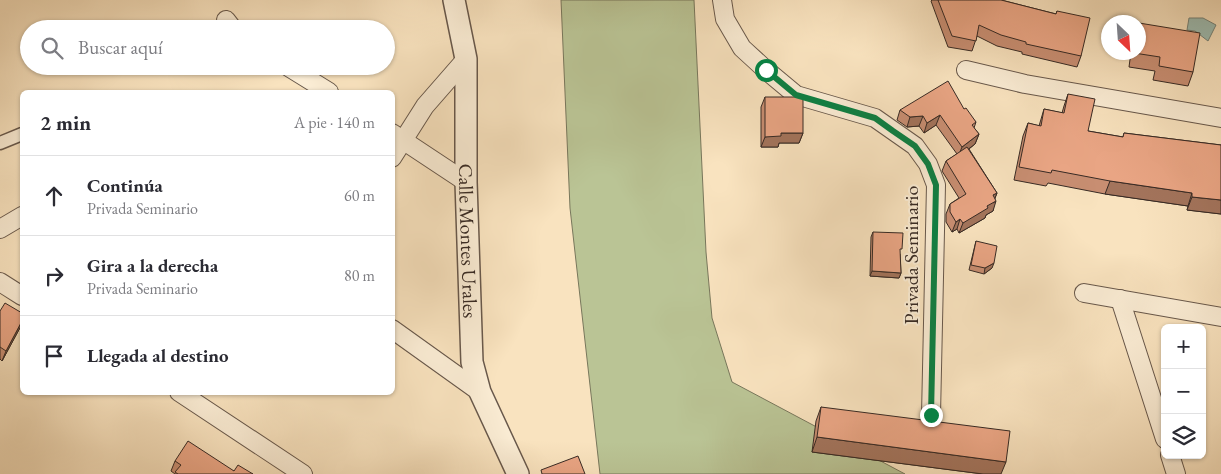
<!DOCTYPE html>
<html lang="es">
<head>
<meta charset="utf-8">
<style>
  :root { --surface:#fff; --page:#f2f2f3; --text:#2b2b33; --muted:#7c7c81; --line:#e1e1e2 }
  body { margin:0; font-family:"EB Garamond",serif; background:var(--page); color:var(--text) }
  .controls { position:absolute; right:15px; bottom:15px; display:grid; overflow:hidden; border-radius:8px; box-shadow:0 1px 4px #0004 }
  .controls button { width:45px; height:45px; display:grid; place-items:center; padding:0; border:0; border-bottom:1px solid var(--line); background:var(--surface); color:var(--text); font:25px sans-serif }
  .compass { position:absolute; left:1101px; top:15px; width:45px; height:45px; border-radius:50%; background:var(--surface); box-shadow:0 1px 4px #0004; rotate:155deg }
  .stop { position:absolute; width:15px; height:15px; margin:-11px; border:4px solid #0b8043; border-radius:50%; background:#fff }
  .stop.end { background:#0b8043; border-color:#fff; box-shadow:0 1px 5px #0008 }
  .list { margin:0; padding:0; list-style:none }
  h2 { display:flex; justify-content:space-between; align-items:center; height:65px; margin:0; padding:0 20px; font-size:21px }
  h2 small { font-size:16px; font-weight:400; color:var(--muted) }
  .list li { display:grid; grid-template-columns:32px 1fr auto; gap:15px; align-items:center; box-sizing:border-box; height:80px; padding:0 20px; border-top:1px solid var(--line) }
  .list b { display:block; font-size:19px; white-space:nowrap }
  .list p { margin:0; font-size:16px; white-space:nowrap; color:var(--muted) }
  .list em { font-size:16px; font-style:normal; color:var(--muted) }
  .icon { flex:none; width:28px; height:28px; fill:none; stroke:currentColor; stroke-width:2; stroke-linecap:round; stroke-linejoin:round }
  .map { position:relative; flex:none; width:1221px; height:474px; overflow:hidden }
  .search { position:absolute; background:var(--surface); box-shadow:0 1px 4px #0004; left:20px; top:20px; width:375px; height:55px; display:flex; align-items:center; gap:12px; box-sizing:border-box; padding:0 18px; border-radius:28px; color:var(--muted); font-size:19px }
  .panel { position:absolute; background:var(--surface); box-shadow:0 1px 4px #0004; left:20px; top:90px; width:375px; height:305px; border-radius:8px }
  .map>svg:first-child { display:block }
  .green { fill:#bac495; stroke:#78775c }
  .water { fill:#9ebeb4; stroke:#75837a }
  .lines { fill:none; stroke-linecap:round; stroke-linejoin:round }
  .pedestrian-casing { stroke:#68584b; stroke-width:15 }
  .minor-casing { stroke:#68584b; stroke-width:20 }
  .tertiary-casing { stroke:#68584b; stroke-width:24 }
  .pedestrian { stroke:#fbedd5; stroke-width:12 }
  .minor { stroke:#fbedd5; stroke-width:18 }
  .tertiary { stroke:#fbedd5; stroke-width:21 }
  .wall { fill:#c88e72; stroke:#372a24 }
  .shaded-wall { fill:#a3745c; stroke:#372a24 }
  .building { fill:#e9a584; stroke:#372a24 }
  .route { stroke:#0b8043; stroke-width:6 }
  .labels { text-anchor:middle; stroke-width:4; stroke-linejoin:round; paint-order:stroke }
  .street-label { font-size:20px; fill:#372a24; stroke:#fbedd5 }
</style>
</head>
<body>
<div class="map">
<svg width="1221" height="474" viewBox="0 0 1221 474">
  <rect width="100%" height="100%" fill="#f9e3bf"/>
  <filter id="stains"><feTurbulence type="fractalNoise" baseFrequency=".004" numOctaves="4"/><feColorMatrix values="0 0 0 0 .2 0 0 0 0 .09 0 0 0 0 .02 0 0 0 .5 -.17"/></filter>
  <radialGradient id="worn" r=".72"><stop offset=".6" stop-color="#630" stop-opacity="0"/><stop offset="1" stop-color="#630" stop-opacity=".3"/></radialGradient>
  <path class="green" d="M561,0H694L706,252L712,318L732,382L905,474H600L570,208Z"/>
  <path class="water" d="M1189,18H1203L1216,25L1208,41L1195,31L1187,30Z"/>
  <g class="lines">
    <defs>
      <path id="pedestrian" d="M0,143L22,134"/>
      <g id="minor">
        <path d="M722,0L725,19L742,48L766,70L796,95L875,118L915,146L928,164L936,185L931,415"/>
        <path d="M226,20L233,29"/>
        <path d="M287,66L329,92"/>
        <path d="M966,70L1025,84L1221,118"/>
        <path d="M392,133L466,182"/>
        <path d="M392,158L425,106L466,59"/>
        <path d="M0,229L22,216"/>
        <path d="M0,282L22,296"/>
        <path d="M1084,293L1221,317"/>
        <path d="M1120,299L1165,439"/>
        <path d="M392,329L480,392"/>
        <path d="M179,392L303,474"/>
        <path d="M1170,455L1176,474"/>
      </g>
      <g id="tertiary">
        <path id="s1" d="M454,0L466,59V182L472,362L480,392L518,474"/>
      </g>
    </defs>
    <use href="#pedestrian" class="pedestrian-casing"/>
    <use href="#minor" class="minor-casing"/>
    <use href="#tertiary" class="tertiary-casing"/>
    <use href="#pedestrian" class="pedestrian"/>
    <use href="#minor" class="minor"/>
    <use href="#tertiary" class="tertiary"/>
  </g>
  <g class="wall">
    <path d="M932,0H1001L1056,14L1057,11L1081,56L1077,67L1022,54V52L997,46L977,36L972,51L948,47L931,1Z"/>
    <path d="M1138,25L1193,72L1188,86L1153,80L1155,71L1129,67L1131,52H1138Z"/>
    <path d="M1068,94L1088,131L1123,137L1124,133L1221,145V214L1187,210L1188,206L1105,194L1048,183L1046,186L1014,180L1023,136L1028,123L1039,126L1044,109L1062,113L1064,106Z"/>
    <path d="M765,97L803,133L799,143H779L778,147H761V107Z"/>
    <path d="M964,109L976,122L974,128L979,134L975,144L969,149L997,193L995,198L993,211L986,215L985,218L959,233L957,229L952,232L946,222V214L950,204L959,198L942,171L946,161L957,154L936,125L924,133L919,126L907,127L897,120L900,110Z"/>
    <path d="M873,232L900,254L901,273L899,278L870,276L871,237Z"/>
    <path d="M976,241L992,268L984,274L969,270Z"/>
    <path d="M0,311L22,324L2,361L0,359Z"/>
    <path d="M821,407L1001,474H983L812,452L816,421Z"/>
    <path d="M175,461L234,471L253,474H175L171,471Z"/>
  </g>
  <g class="shaded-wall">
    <path d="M940,115L936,125L924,133L927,123Z"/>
    <path d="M923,116L919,126L907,127L910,117Z"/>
    <path d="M781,133H803L799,143H779L778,147H761L765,137Z"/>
    <path d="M979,134L975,144L958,157L962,147Z"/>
    <path d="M1110,181L1192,193L1188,206L1105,194Z"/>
    <path d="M997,193L993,203L996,201L993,211L986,215L985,218L959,233L963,223L993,195Z"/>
    <path d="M1192,197L1221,200V214L1187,210Z"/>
    <path d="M960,219L957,229L952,232L956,222Z"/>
    <path d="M994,263L992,268L984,274L985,268Z"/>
    <path d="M872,271L901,273L899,278L870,276Z"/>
    <path d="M22,321V324L2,361L6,351Z"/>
    <path d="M817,437L1006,462L1001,474H983L812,452Z"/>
  </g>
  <g class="building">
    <path d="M938,0H1001L1056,14L1057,11L1090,18L1081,56L1026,44V42L1001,35L979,25L976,41L952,36Z"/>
    <path d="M1139,23L1200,33L1193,72L1159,66L1160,57L1134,53L1138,52Z"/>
    <path d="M948,81L964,109L966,108L976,122L972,125L979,134L962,147L940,115L927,123L923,116L910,117L900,110Z"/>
    <path d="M1068,94L1095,99L1088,131L1123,137L1124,133L1221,145V200L1192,197V193L1110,181L1052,170L1051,173L1019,167L1028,123L1041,126L1044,109L1064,113Z"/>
    <path d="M765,97H803V133H781V136L765,137Z"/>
    <path d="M967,147L997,193L993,195L996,201L987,206L988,208L963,223L960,219L956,222L950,212V204L966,194L946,161Z"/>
    <path d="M873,232L903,233L902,249H900L901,273L872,271Z"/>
    <path d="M976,241L997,246L994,263L985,268L971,265Z"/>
    <path d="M5,303L22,313V321L6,351L0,347V311Z"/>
    <path d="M821,407L1010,431L1006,462L817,437Z"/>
    <path d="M188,441L234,471L238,465L253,474H178L175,472L181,465L175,461Z"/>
    <path d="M578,456L585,474H542L541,470Z"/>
  </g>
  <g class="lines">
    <path class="route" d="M766,70L796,95L875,118L893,131L915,146L928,164L936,185L931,415"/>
  </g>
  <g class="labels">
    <g class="street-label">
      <text dy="7" stroke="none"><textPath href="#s1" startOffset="242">Calle Montes Urales</textPath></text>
      <text transform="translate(911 255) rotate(-90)" y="7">Privada Seminario</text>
    </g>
  </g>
  <rect width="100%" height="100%" filter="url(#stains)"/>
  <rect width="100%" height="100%" fill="url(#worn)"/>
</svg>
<div class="controls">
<button>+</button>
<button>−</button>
<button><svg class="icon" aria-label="layers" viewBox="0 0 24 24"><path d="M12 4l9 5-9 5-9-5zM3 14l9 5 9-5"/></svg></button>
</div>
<svg class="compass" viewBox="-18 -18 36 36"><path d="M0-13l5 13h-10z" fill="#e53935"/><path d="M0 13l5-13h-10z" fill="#7c7c81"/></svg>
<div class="stop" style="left:766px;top:70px"></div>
<div class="stop end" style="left:931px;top:415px"></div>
<div class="search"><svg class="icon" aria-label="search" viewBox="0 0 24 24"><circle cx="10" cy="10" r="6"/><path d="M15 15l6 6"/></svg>Buscar aquí</div>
<section class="panel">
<h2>2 min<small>A pie · 140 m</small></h2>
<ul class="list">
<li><svg class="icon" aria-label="ahead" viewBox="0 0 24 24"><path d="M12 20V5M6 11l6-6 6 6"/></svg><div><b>Continúa</b><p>Privada Seminario</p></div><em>60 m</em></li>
<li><svg class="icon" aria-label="right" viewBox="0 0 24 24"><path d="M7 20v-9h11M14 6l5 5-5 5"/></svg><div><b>Gira a la derecha</b><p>Privada Seminario</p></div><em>80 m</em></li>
<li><svg class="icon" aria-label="arrive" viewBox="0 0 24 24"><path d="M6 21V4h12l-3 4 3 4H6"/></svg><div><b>Llegada al destino</b></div></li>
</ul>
</section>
</div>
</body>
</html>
